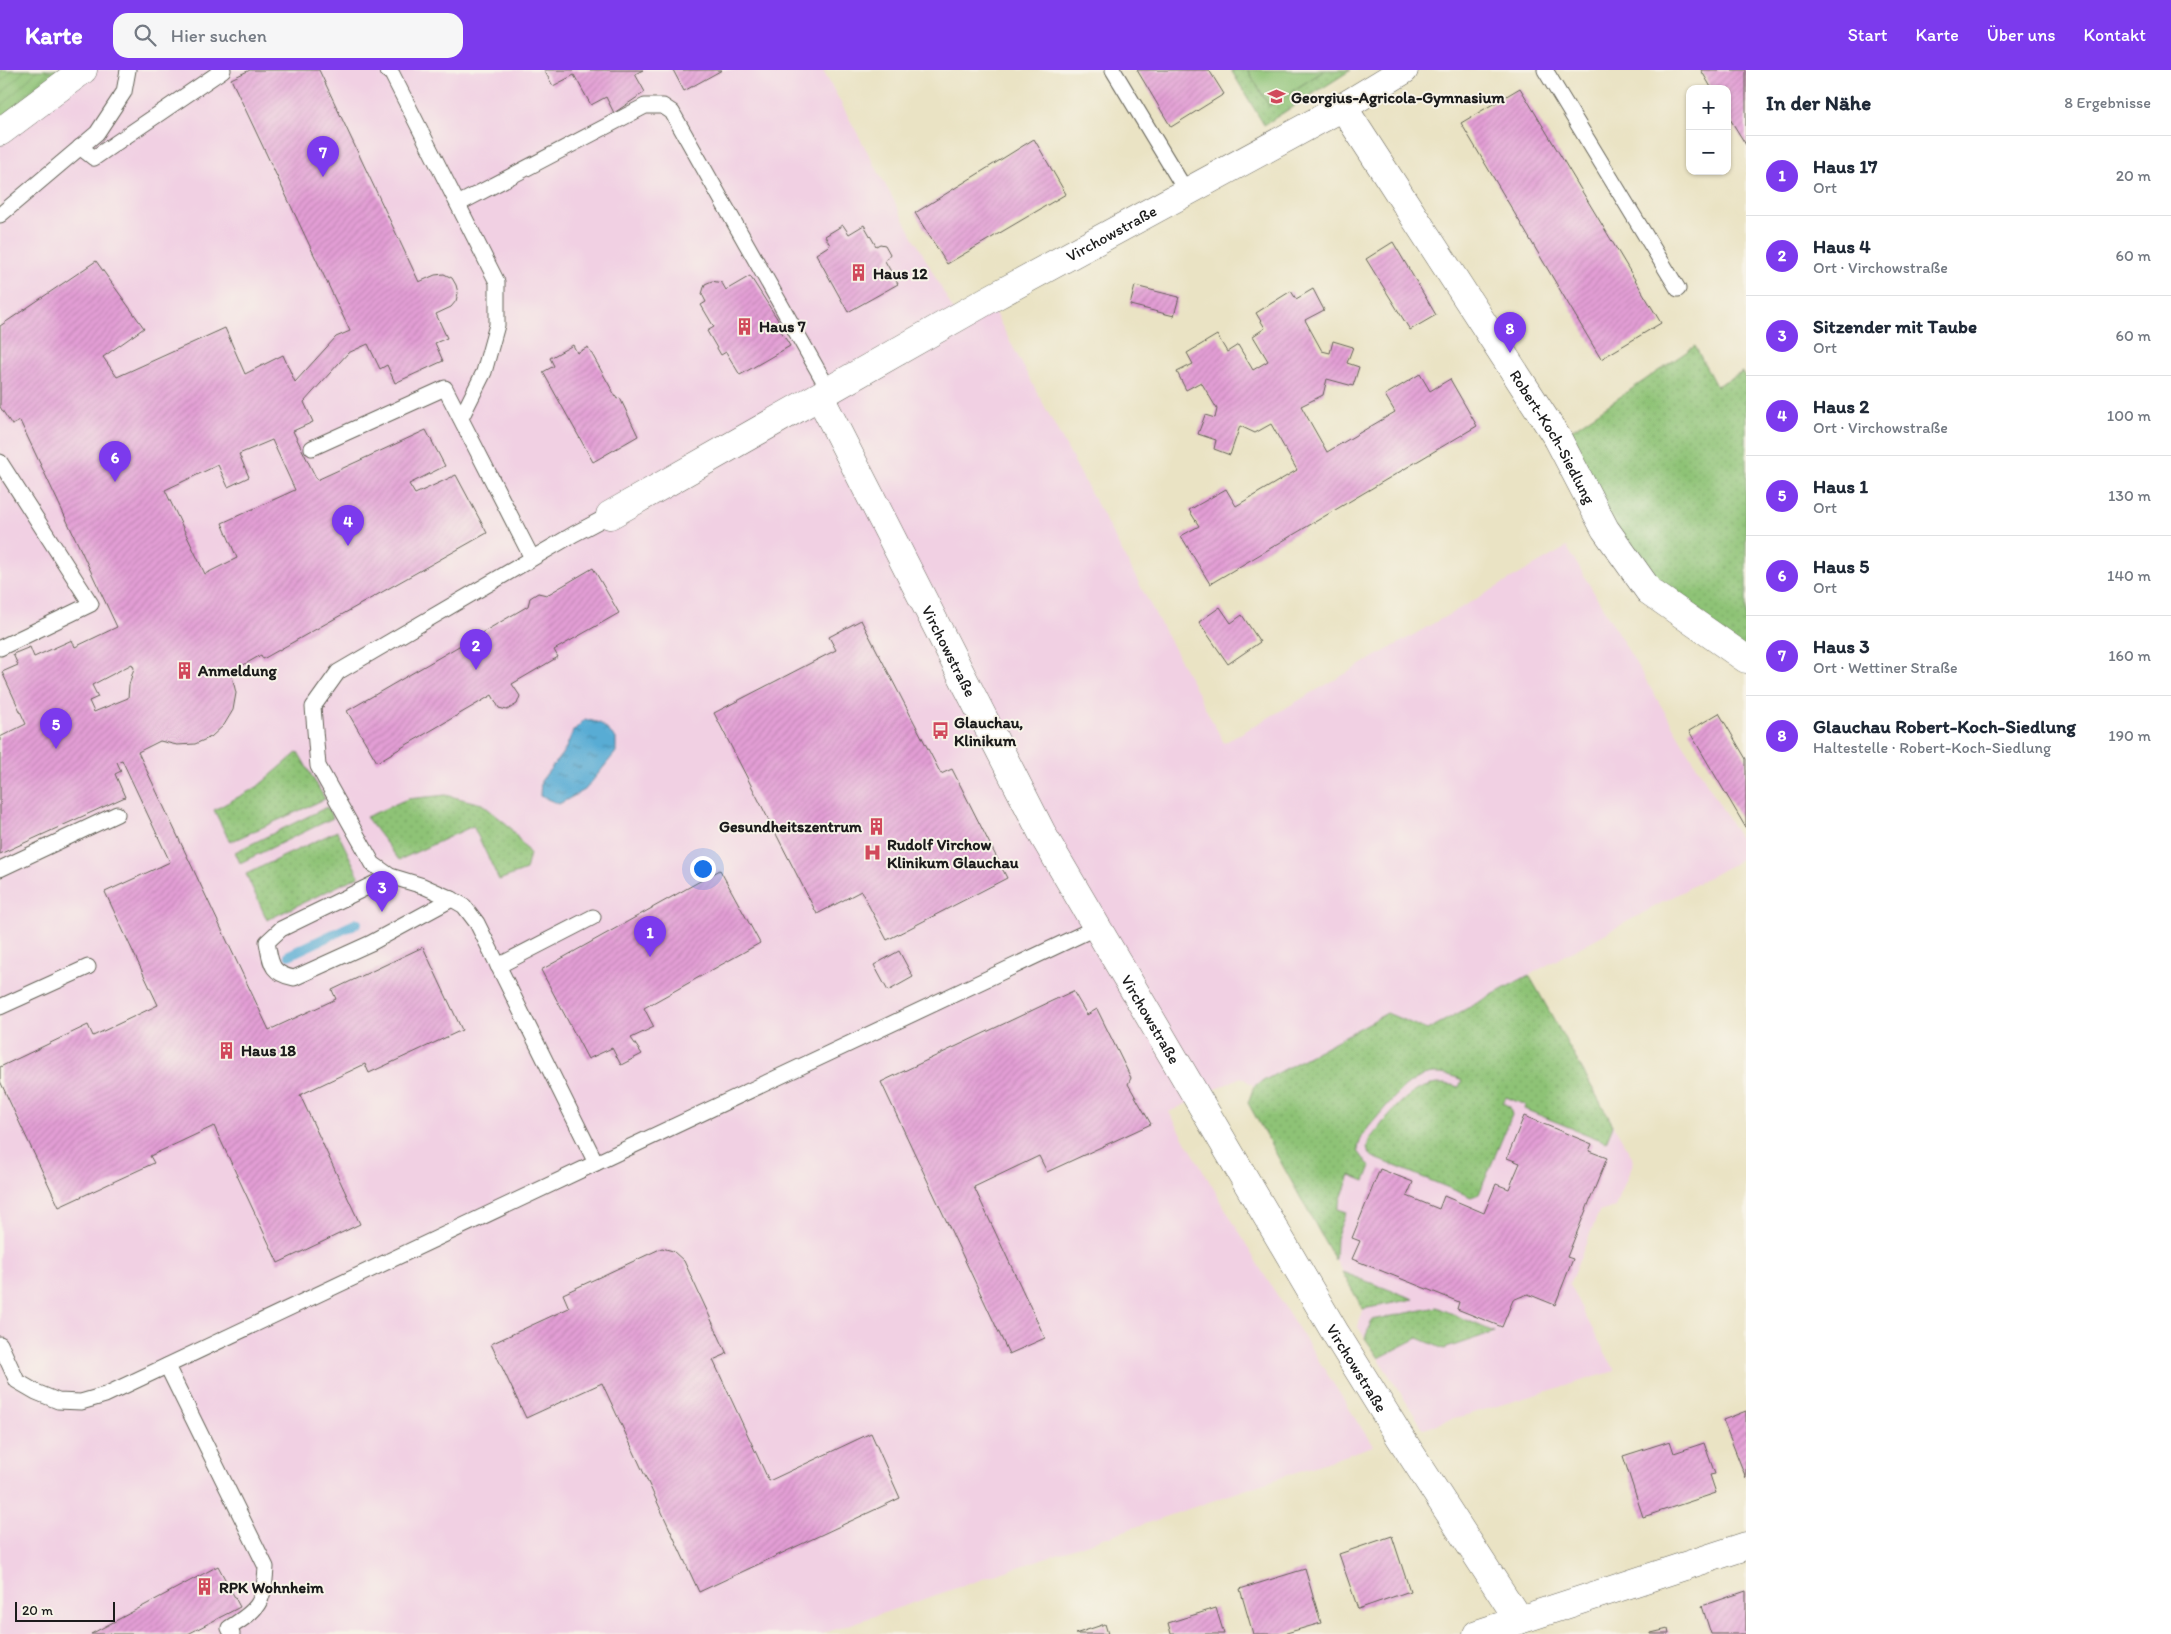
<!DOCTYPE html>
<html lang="de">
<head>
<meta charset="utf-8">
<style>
  :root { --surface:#fff; --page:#f6f6f7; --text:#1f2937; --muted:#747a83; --line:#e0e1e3; --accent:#7c3aed }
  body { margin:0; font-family:Itim,sans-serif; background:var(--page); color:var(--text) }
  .controls { position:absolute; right:15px; top:15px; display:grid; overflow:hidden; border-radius:10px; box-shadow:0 1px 4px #0004 }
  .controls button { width:45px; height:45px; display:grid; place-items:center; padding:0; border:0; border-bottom:1px solid var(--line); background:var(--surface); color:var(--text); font:25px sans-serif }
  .scale { position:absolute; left:15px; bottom:12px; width:100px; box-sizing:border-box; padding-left:5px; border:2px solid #1c1c1c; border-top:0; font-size:14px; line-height:18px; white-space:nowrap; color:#1c1c1c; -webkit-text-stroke:4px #f7f3e8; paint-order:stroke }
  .you { position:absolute; left:702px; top:798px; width:18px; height:18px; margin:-12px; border:4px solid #fff; border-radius:50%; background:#1a73e8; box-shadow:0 0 0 8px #1a73e833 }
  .badge { display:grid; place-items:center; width:32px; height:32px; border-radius:50%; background:var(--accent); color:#fff; font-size:16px; font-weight:700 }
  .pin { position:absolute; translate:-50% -41px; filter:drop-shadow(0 1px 2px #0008) }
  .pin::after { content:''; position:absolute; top:26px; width:18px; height:15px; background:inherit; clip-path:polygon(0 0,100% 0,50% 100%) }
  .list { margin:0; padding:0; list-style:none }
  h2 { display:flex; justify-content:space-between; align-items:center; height:65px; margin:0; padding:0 20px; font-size:21px }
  h2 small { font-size:16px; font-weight:400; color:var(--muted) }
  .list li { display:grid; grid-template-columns:32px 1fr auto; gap:15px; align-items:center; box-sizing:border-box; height:80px; padding:0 20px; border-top:1px solid var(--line) }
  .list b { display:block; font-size:19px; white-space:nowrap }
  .list p { margin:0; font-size:16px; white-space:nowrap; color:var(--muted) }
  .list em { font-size:16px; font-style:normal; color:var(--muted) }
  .icon { flex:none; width:28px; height:28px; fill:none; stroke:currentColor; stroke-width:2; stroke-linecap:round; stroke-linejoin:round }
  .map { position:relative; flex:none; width:1746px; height:1564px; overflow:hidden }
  header { display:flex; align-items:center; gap:30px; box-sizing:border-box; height:70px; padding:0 25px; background:var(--accent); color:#fff }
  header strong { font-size:24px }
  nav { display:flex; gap:28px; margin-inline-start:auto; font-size:18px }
  .search { width:350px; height:45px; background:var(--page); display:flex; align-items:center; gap:12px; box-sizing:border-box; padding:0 18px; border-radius:15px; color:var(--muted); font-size:19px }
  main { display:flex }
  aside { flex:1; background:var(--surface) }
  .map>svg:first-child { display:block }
  .built { fill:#f1d0e3 }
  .grass { fill:url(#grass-dots); stroke:#557049 }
  .garden { fill:url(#garden-furrows); stroke:#557049 }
  .pitch { fill:#8ec376; stroke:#557049 }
  .water { fill:url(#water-ripples); stroke:#3a6478 }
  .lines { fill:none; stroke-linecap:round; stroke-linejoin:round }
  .stream { stroke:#59acd4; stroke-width:10 }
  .building { fill:url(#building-hatch); fill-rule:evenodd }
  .lane-casing { stroke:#646257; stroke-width:17 }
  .street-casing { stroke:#646257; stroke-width:29 }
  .lane { stroke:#fff; stroke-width:15 }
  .street { stroke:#fff; stroke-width:28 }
  .labels { text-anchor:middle; stroke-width:4; stroke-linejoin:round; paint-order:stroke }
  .poi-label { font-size:16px; font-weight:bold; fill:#1c1c1c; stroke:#f7f3e8; text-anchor:start }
  .street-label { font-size:16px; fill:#1c1c1c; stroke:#f7f3e8 }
</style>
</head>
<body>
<header>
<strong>Karte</strong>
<div class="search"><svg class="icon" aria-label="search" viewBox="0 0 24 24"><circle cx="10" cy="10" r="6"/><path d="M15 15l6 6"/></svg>Hier suchen</div>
<nav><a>Start</a><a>Karte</a><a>Über uns</a><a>Kontakt</a></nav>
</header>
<main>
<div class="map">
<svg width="1746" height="1564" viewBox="0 0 1746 1564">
  <defs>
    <pattern id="grass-dots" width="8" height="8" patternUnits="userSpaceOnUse" patternTransform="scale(1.25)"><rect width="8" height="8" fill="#8ec376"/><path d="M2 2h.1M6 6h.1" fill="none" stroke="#7aa766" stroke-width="1.8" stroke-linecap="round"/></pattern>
    <pattern id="garden-furrows" width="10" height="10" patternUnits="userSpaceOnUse" patternTransform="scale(1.25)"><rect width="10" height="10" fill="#8ec376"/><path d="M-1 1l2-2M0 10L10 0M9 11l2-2" fill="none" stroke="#7aa766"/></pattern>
    <pattern id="water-ripples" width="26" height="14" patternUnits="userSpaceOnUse" patternTransform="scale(1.25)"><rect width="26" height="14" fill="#59acd4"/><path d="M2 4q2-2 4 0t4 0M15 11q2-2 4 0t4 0" fill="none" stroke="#498bab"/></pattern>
    <pattern id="building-hatch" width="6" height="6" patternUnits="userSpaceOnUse" patternTransform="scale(1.25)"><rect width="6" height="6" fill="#e39ed5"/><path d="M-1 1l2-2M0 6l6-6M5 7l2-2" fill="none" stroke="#c288b6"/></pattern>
  </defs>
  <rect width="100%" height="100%" fill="#f7f3e8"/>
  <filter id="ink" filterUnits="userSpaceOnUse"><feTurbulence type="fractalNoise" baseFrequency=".02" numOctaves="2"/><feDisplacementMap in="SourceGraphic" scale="10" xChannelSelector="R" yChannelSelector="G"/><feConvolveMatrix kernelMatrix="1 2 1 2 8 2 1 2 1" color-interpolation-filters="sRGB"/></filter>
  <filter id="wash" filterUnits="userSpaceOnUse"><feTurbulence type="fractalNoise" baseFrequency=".0096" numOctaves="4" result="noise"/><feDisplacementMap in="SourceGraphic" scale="20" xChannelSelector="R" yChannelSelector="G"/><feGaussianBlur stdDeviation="1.12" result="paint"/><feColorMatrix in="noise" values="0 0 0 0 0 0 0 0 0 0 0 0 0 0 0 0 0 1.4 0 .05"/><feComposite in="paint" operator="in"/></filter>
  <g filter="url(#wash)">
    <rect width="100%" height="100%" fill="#eae3c4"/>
    <path class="built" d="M83,0H823L957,247L988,230L1224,673L1567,477L1746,779V787L1529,905L1634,1091L1615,1137L1599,1142L1569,1215L1615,1301L1423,1358L1358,1257L1363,1239L1248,1033L1254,1016L1241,1007L1169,1042L1260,1198L1373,1376L822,1564H0V62Z"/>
    <g class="grass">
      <path d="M1231,0H1248L1269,36L1325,0H1351L1264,55Z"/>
      <path d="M1695,276L1716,316L1743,302L1746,311V589L1649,521L1558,369Z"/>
      <path d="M298,682L325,729L230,772L214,740L257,717Z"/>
      <path d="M446,725L482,734L508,755L530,784L526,800L499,810L473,756L399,790L366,747L407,729Z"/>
      <path d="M327,737L333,748L240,793L235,782Z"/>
      <path d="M337,761L359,806L267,850L246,804Z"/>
      <path d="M1529,905L1613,1055L1606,1072L1524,1039L1525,1035L1506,1027L1503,1033L1510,1037L1512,1045L1479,1124L1471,1127L1373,1087C1366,1082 1366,1076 1370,1069C1393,1040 1417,1003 1459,1017L1462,1010C1422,992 1403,1017 1379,1045C1370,1056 1359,1066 1358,1081L1366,1092L1371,1096L1365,1111L1350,1105L1337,1139L1346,1142L1336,1168L1335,1190L1248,1033L1254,1016L1387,943L1427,960Z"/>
      <path d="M1342,1202L1414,1229L1363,1239Z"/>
      <path d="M1437,1237L1494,1262L1444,1279L1418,1268L1379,1288L1365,1268L1372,1250Z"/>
    </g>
    <path class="garden" d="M0,0H83L0,62Z"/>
    <path class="pitch" d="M1248,0H1325L1269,36Z"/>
    <path class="water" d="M585,649L600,653L616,668V682L585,720L559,734L540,726L541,711L565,680L573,661Z"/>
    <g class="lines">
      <path class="stream" d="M289,885L357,853"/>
    </g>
    <g id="blocks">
      <g class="building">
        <path d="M250,0H319L419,212L435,205L444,204L452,208L456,215L458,223L456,231L451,237L436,244L447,268L435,273L443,291L395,313L387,295L380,299L368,274L348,283L304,332L313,352L293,361L317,410L426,360L445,396L409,414L415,424L456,405L487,463L263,589L261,585L231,602L236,623L233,640L224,655L211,667L195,674L177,675L160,671L138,682L269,960L336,929L332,920L423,877L462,960L369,1003L365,994L300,1025L360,1154L278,1193L214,1056L150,1086L154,1093L59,1137L0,1011V997L88,955L93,966L158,935L105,822L170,792L122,690L117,692L121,701L115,704L125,727L0,784V667L26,654L2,602L18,595L13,584L30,577L34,587L72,570L75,577L117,557L20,351L12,355L0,337V256L96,191L144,258L103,287L117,307L225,258L245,304L283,285L295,312L336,267L350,261L231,9ZM272,370L295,420L222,453L237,488L205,504L165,420L218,395L228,417L249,407L239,384ZM132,594L134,598L129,615L128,628L94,642L89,631L98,627L92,615Z"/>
        <path d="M544,0H643L635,4L645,22L614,43L606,27L591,35L574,5L553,16Z"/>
        <path d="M673,0H722L684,21Z"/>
        <path d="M1137,0H1209L1224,24L1171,57Z"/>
        <path d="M1701,0H1746V75L1727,44V19H1712Z"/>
        <path d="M1520,18L1661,253L1601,289L1461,53Z"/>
        <path d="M1034,69L1066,124L947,194L915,143Z"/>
        <path d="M843,155L849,164L864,155L876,176L880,174L885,175L890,184L885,191L898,214L848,242L816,184L830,175L825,166Z"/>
        <path d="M1393,172L1436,245L1410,260L1366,189Z"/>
        <path d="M750,206L780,253L777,254L790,276L740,305L726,282L721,285L707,261L714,257L701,235L706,232L702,224L705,214L712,211L722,213L726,220Z"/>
        <path d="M1135,216L1179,227L1174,246L1130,235Z"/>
        <path d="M1313,219L1324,240L1305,250L1322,281L1330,283L1333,271L1353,277L1347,293L1359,297L1353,316L1327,309L1323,325L1301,336L1327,382L1395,342L1385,325L1420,304L1430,321L1450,309L1477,356L1210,514L1181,466L1199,456L1189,440L1226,419L1236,436L1297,400L1271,354L1255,363L1240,356L1230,385L1214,379L1216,370L1198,364L1205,345L1215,348L1217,339L1201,312L1186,320L1177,302L1193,294L1187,283L1217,265L1227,282L1238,275L1253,300L1268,291L1253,266L1265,258L1256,243L1291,221L1296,229Z"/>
        <path d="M573,275L577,283L588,277L617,329L620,328L638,366L593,392L543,302L554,296L550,288Z"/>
        <path d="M593,498L619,543L554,580L558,587L512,614L520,626L517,634L507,640L499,638L492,625L377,692L347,641L528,536L530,528L538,523L547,525Z"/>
        <path d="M1220,537L1231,553L1242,545L1260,572L1228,594L1199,552Z"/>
        <path d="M861,550L941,704L952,699L1007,808L887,870L861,821L817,844L714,643L836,580L829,567Z"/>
        <path d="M1719,643L1746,689V758L1689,661Z"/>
        <path d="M720,800L760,873L644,938L654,957L631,968L642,984L621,995L612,978L588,989L541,900Z"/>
        <path d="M899,881L913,907L888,921L874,895Z"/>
        <path d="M1073,921L1087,945L1097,939L1131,1008L1128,1014L1151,1054L1047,1102L1039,1086L974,1117L1045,1268L1009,1284L881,1012Z"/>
        <path d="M1524,1046L1592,1074L1589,1081L1607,1088L1567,1187L1573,1189L1555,1235L1528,1224L1520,1227L1513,1230L1502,1257L1457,1239L1459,1232L1352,1189L1360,1171L1352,1168L1380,1099L1413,1112L1407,1126L1439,1139L1444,1126L1484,1143L1496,1114L1509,1119L1514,1107L1520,1093L1507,1088Z"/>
        <path d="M662,1178L673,1181L684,1191L727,1284L713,1290L769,1411L871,1363L900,1428L699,1522L602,1313L526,1348L491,1274L569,1238L563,1224Z"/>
        <path d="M1746,1341V1408L1723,1350Z"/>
        <path d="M1670,1371L1674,1383L1704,1373L1715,1404L1710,1405L1716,1423L1643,1447L1623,1386Z"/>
        <path d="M1392,1466L1410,1521L1358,1539L1339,1484Z"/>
        <path d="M218,1496L240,1537L188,1564H91Z"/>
        <path d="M1305,1499L1321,1553L1283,1564H1253L1240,1519Z"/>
        <path d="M1746,1521V1564H1711L1702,1536Z"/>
        <path d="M1216,1538L1224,1564H1171L1168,1553Z"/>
        <path d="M1105,1554L1108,1564H1075Z"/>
        <path d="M1668,1559L1669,1564H1651V1563Z"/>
      </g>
    </g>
  </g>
  <g filter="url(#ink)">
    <use href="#blocks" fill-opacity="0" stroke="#646257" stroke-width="1"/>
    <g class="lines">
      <defs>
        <g id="lane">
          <path d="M387,0L392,4L497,212V255L484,302L461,348"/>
          <path d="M1113,0L1186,121"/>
          <path d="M1545,0L1678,219"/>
          <path d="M80,77L94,88L223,0"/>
          <path d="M458,134L645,36H663L672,42L830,322"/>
          <path d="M0,145L97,63L124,22L128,0"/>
          <path d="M312,378L445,318L532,488"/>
          <path d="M0,392L91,534L0,578"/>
          <path d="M0,799L117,744"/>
          <path d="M390,806L281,859L267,872C271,893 270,903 294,908L371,873L452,829"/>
          <path d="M498,896L593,847"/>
          <path d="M0,937L88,897"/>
          <path d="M596,1093L1097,857"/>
          <path d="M0,1274L17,1311L36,1322L58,1331L81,1332L105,1325L596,1093L477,853L464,836L452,829L423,816L390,806L373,794L318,696L313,637L338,602L574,464L610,445"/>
          <path d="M167,1296L266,1497C264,1533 259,1539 229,1558L232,1564"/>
        </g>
        <g id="street">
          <path id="s1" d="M1343,37L1558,369L1605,459L1649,521L1746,589"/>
          <path d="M0,62L83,0"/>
          <path id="s2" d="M820,327L1044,767L1336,1264L1400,1367L1519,1550"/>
          <path id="s3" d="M610,445L988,230L1343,37L1404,0"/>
          <path d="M1477,1564L1746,1476"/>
        </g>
      </defs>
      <use href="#lane" class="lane-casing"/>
      <use href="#street" class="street-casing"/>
      <use href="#lane" class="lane"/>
      <use href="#street" class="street"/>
    </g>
  </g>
  <defs>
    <symbol id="school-bare" viewBox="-9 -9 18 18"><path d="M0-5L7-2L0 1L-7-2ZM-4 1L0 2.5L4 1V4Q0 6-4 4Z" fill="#d1495b" stroke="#f7f3e8" stroke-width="2.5" paint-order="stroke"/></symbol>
    <symbol id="building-bare" viewBox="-9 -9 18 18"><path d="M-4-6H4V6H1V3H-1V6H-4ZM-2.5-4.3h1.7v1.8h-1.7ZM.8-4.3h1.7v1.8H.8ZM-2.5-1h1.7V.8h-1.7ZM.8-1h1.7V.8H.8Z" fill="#d1495b" stroke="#f7f3e8" stroke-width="2.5" paint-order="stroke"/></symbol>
    <symbol id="bus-bare" viewBox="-9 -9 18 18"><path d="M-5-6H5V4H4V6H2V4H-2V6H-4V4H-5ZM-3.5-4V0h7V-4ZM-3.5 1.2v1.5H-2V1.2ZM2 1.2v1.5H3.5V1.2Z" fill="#d1495b" stroke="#f7f3e8" stroke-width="2.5" paint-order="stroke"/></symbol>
    <symbol id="hospital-bare" viewBox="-9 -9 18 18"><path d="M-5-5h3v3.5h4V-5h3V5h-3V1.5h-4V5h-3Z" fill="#d1495b" stroke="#f7f3e8" stroke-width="2.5" paint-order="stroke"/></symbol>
  </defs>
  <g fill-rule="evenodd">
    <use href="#school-bare" x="1264" y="14" width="25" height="25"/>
    <use href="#building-bare" x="846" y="190" width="25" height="25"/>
    <use href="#building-bare" x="732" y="244" width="25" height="25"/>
    <use href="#building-bare" x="172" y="588" width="25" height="25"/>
    <use href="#bus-bare" x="928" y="648" width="25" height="25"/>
    <use href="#building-bare" x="864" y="744" width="25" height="25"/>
    <use href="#hospital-bare" x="860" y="770" width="25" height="25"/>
    <use href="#building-bare" x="214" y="968" width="25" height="25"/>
    <use href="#building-bare" x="192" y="1504" width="25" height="25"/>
  </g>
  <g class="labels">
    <g class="poi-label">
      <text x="1291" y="33">Georgius-Agricola-Gymnasium</text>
      <text x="873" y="209">Haus 12</text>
      <text x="759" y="262">Haus 7</text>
      <text x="198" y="606">Anmeldung</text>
      <text x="954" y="658">Glauchau,<tspan x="954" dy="18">Klinikum</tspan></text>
      <text x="862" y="762" text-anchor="end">Gesundheitszentrum</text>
      <text x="887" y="780">Rudolf Virchow<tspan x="887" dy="18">Klinikum Glauchau</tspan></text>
      <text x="241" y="986">Haus 18</text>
      <text x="219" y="1523">RPK Wohnheim</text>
    </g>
    <g class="street-label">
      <text dy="6" stroke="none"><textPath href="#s3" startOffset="575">Virchowstraße</textPath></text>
      <text dy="6" stroke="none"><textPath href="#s1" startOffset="391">Robert-Koch-Siedlung</textPath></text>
      <text dy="6" stroke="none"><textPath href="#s2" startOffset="285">Virchowstraße</textPath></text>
      <text dy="6" stroke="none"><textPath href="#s2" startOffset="705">Virchowstraße</textPath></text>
      <text dy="6" stroke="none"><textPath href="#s2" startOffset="1110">Virchowstraße</textPath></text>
    </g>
  </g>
</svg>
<div class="controls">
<button>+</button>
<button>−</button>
</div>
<div class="scale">20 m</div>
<div class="you"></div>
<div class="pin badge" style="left:650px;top:887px">1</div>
<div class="pin badge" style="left:476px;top:600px">2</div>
<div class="pin badge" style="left:382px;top:842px">3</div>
<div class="pin badge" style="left:348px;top:476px">4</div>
<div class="pin badge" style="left:56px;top:679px">5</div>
<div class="pin badge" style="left:115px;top:412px">6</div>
<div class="pin badge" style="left:323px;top:107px">7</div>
<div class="pin badge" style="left:1510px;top:283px">8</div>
</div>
<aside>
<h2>In der Nähe<small>8 Ergebnisse</small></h2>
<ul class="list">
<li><span class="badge">1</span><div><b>Haus 17</b><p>Ort</p></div><em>20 m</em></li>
<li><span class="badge">2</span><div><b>Haus 4</b><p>Ort · Virchowstraße</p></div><em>60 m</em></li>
<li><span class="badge">3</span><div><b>Sitzender mit Taube</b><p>Ort</p></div><em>60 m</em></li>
<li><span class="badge">4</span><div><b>Haus 2</b><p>Ort · Virchowstraße</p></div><em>100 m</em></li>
<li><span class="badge">5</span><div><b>Haus 1</b><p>Ort</p></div><em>130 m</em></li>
<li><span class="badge">6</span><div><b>Haus 5</b><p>Ort</p></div><em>140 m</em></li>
<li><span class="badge">7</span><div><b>Haus 3</b><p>Ort · Wettiner Straße</p></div><em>160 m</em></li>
<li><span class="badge">8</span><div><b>Glauchau Robert-Koch-Siedlung</b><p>Haltestelle · Robert-Koch-Siedlung</p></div><em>190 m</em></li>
</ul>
</aside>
</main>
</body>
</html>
